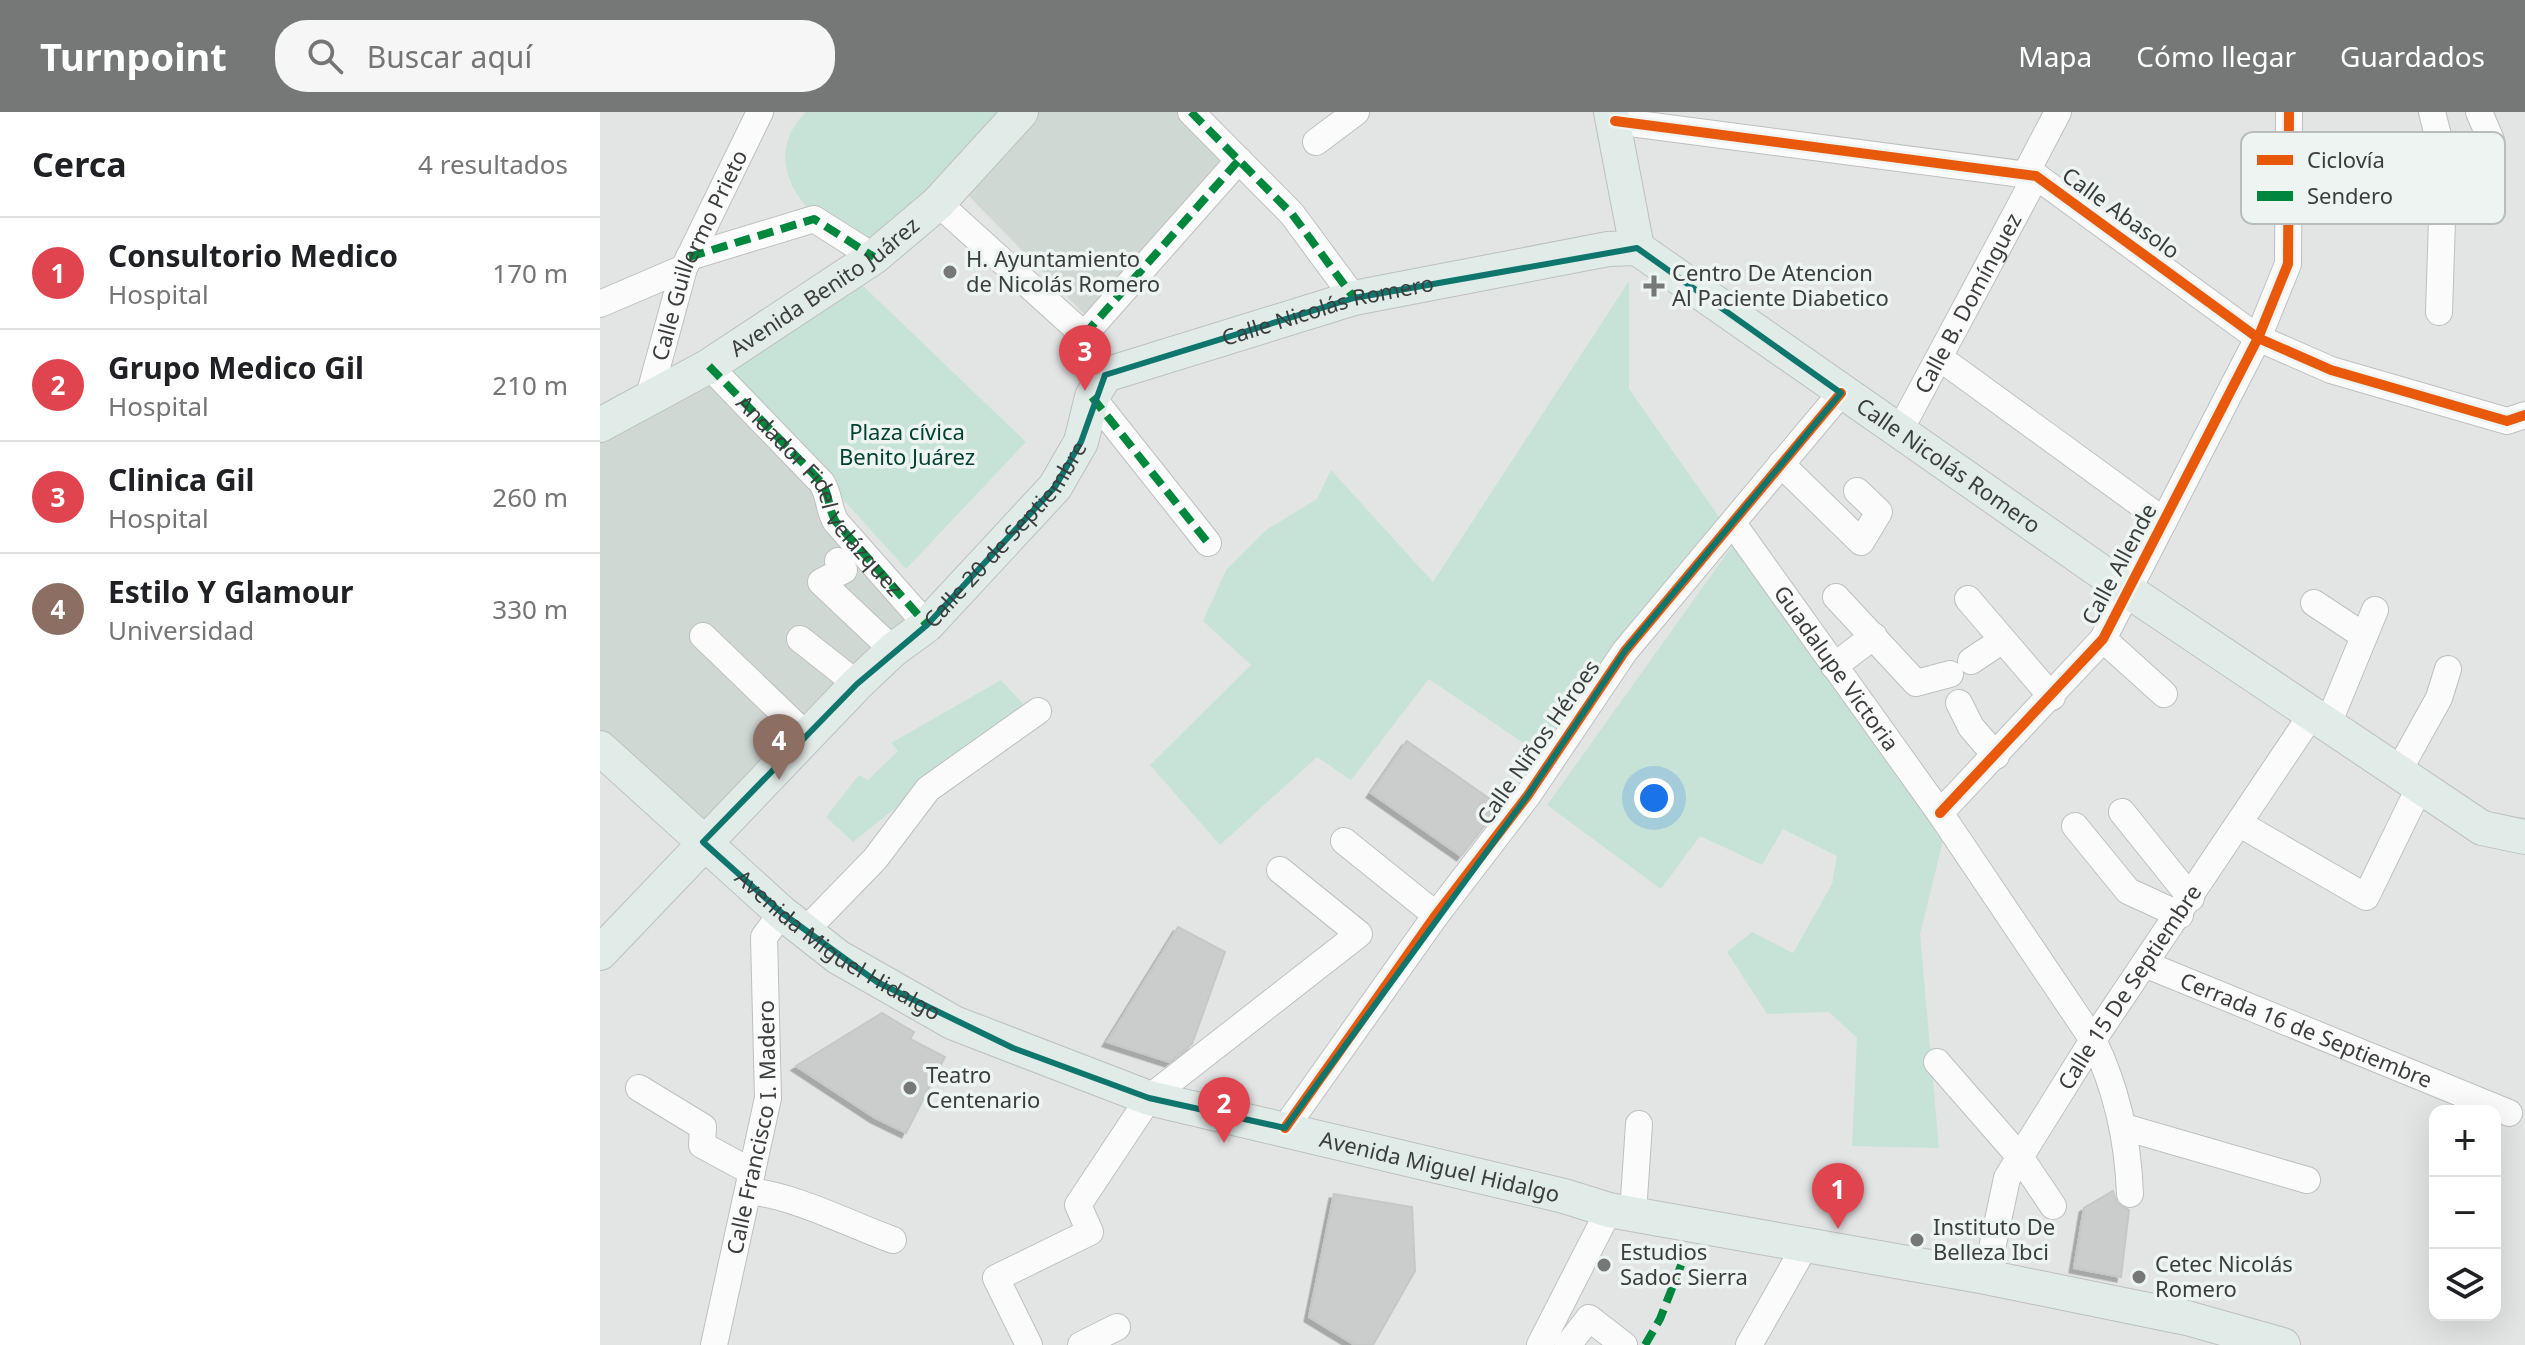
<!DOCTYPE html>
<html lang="es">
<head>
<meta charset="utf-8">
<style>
  :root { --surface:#fff; --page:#f6f6f6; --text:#202124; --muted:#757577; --line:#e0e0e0; --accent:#757877 }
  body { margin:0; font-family:"Noto Sans",sans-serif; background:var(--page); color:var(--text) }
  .controls { position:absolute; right:24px; bottom:24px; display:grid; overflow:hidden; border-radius:16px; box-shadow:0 8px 32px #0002 }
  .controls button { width:72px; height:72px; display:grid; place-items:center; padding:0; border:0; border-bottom:2px solid var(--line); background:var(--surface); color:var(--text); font:40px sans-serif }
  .you { position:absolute; left:1054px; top:686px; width:28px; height:28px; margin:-20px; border:6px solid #fff; border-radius:50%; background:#1a73e8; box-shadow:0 0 0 12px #1a73e833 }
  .badge { display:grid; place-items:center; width:52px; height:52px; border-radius:50%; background:var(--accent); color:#fff; font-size:26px; font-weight:700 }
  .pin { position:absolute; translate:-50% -66px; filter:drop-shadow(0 2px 4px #0008) }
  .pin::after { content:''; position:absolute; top:42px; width:28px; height:24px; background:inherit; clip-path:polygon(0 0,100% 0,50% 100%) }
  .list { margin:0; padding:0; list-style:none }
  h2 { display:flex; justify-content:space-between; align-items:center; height:104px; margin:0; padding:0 32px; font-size:34px }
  h2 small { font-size:26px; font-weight:400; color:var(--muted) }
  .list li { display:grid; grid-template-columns:52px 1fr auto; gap:24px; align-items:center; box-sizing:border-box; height:112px; padding:0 32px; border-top:2px solid var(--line) }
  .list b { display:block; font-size:30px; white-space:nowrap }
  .list p { margin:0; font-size:26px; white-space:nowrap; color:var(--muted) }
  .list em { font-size:26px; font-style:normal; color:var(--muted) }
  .icon { flex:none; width:44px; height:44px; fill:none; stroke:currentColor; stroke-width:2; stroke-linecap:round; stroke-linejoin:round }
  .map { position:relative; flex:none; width:1925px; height:1233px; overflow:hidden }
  header { display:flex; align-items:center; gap:48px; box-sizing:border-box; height:112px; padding:0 40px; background:var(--accent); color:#fff }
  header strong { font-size:38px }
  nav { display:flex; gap:44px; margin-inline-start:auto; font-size:28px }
  .search { width:560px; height:72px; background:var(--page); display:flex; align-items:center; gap:20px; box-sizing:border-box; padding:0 28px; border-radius:32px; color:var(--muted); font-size:30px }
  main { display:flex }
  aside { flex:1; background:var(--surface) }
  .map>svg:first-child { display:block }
  .built { fill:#d0d8d4 }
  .green { fill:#c7e3d8 }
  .building { fill:#cbcdcc; stroke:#c6c8c7; stroke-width:2; filter:url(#shadow) }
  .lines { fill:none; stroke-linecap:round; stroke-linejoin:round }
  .minor-casing { stroke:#bec0bf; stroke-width:28 }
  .major-casing { stroke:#bfc0c0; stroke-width:36 }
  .minor { stroke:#fbfbfb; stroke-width:26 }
  .major { stroke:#e1ebe7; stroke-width:34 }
  .quiet { stroke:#00873e; stroke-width:8; stroke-dasharray:16 8; stroke-linecap:butt }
  .cycleway-casing { stroke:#eef4f1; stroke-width:15 }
  .cycleway { stroke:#e8590c; stroke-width:10 }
  .marked { fill:none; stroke:#0f766e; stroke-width:6; stroke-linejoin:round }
  .poi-dot { fill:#757877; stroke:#eef4f1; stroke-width:3 }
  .labels { text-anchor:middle; stroke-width:7; stroke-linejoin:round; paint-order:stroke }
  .street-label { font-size:22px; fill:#3b3e3d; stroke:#eef4f1 }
  .poi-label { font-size:22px; fill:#3b3e3d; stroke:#eef4f1; text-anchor:start }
  .park-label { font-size:22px; fill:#014231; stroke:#eef4f1 }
  .key { fill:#eef4f1; stroke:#b8bdbb; stroke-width:2 }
  .key-label { font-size:22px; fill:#3b3e3d }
</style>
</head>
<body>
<header>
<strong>Turnpoint</strong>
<div class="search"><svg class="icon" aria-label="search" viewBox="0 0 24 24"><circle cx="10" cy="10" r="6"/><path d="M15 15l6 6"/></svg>Buscar aquí</div>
<nav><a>Mapa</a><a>Cómo llegar</a><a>Guardados</a></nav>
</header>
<main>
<aside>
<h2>Cerca<small>4 resultados</small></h2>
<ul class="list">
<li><span class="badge" style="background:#e0444e">1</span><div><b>Consultorio Medico</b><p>Hospital</p></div><em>170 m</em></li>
<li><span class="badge" style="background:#e0444e">2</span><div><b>Grupo Medico Gil</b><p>Hospital</p></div><em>210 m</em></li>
<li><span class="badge" style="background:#e0444e">3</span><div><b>Clinica Gil</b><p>Hospital</p></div><em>260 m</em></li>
<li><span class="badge" style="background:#8d6e63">4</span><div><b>Estilo Y Glamour</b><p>Universidad</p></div><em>330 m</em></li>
</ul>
</aside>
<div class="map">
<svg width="1925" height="1233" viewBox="0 0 1925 1233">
  <defs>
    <filter id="shadow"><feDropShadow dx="-4.5" dy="4.5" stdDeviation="0" flood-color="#0004"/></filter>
  </defs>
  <rect width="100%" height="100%" fill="#e2e5e4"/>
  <g class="built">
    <path d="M438,0H585L634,49L491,209L366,81Z"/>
    <path d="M103,258L225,375L327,513L104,729L0,634V314Z"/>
  </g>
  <g class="green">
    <path d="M206,0H400L320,89L270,127C261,125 248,125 240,121C194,96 163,42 206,0Z"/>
    <path d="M1029,169V277L1122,409L944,645L829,567L751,668L717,645L620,733L550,653L651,553L603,509L626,458L666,418L717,387L731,358L833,470Z"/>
    <path d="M261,172L426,330L306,457L223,365L119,265Z"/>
    <path d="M1135,430L1345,721L1320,822L1339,1036L1252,1034L1257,926L1229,900L1167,902L1127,840L1152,820L1193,841L1232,772L1237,744L1183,717L1162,753L1100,724L1061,777L947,693Z"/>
    <path d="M401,568L424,593L253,730L226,705L259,663L268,668L298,639L291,631Z"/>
  </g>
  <g class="building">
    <path d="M807,629L900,694L861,744L771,681Z"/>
    <path d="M578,815L625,840L592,932L569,950L507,930Z"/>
    <path d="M282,901L314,920L310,927L345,945L306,1021L275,1006L196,954Z"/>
    <path d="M1513,1079L1517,1091L1529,1098L1521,1165L1474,1156L1484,1096Z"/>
    <path d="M734,1082L812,1095L815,1159L773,1233H755L709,1205Z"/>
  </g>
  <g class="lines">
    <defs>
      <g id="minor">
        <path d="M591,0L692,102L754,186"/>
        <path d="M1832,0L1844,47L1839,200"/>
        <path d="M1879,0L1891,28"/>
        <path d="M1015,9L1436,64L1658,226L1731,258L1907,309L1925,303"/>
        <path d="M716,30L756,0"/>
        <path d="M1425,63L1458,0"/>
        <path d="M338,91L484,223L505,263"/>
        <path d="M89,145L214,107L274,145"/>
        <path d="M0,192L84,156"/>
        <path d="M484,223L639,48"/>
        <path d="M1340,246L1564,409"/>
        <path d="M109,254L222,371C230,384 228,397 236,410L327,513"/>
        <path d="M492,285L608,431"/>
        <path id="s1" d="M48,288L84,156L160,0"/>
        <path id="s2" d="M1299,320L1436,64"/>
        <path d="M1181,352L1261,430L1279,400L1257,379"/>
        <path id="s3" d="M1134,413L1340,701L1493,928C1517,977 1528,1027 1530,1082"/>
        <path d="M238,449L244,458L221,470L293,538"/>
        <path d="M1236,485L1316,571L1350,562"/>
        <path d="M1368,487L1452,585"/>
        <path d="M1714,491L1764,524"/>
        <path d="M103,524L207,624"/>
        <path d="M200,527L257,572"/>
        <path d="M1503,527L1564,582"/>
        <path d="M1371,549L1401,529"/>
        <path d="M1234,554L1274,524"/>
        <path d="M1359,591L1371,615L1396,644"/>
        <path d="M1728,612L1775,498"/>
        <path d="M1798,660L1839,586L1848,557"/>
        <path d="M1522,700L1591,786"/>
        <path d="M1340,701L1503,527L1658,226L1688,152L1689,0"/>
        <path d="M1640,712L1766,785L1820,674"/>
        <path d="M1475,714L1528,779L1580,803"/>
        <path d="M744,729L836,803"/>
        <path d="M206,818L275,747L328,677L438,599"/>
        <path id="s4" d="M1547,853L1909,1001"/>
        <path d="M1337,950L1420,1045L1453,1094"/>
        <path d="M39,976L103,1015L102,1033L152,1060"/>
        <path d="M1524,1015L1707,1068"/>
        <path d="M685,1016L836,803L928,683L1025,539L1241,281"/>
        <path d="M148,1079C196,1084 246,1111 293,1128"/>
        <path d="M1033,1101L1039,1012"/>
        <path id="s5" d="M1386,1165L1407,1066L1493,928L1712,602"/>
        <path id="s6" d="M114,1233L168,986L164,825L182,801"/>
        <path d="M429,1233L396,1166L490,1120L478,1093L549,986L759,822L680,758"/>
        <path d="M481,1233L517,1215"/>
        <path d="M940,1233L1009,1098"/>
        <path d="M968,1233L989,1206L1024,1233"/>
        <path d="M1149,1233L1205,1134"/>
      </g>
      <g id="major">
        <path d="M1011,0L1037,136"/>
        <path id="s7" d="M0,313L109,254L274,145L338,91L421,0"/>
        <path id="s8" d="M0,636L182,801L238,845L354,911L549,986L964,1084L1009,1098L1386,1165L1587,1206L1683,1233"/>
        <path id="s9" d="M0,841L257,572L293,538L327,513L455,375L481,330L492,285L505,263L754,186L1008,137L1037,136L1530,480L1882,716L1925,725"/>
      </g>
    </defs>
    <use href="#minor" class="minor-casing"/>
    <use href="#major" class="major-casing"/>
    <use href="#minor" class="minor"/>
    <use href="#major" class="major"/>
    <g class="quiet">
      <path d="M591,0L692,102L754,186"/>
      <path d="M89,145L214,107L274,145"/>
      <path d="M484,223L639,48"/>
      <path id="s10" d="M109,254L222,371C230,384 228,397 236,410L327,513"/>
      <path d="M492,285L608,431"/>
      <path d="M1045,1233L1060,1207L1087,1138"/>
    </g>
    <defs>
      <g id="cycleway">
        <path d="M1015,9L1436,64L1658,226L1731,258L1907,309L1925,303"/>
        <path d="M1340,701L1503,527L1658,226L1688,152L1689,0"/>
        <path d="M685,1016L836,803L928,683L1025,539L1241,281"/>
      </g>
    </defs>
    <use href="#cycleway" class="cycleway-casing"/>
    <use href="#cycleway" class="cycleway"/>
  </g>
  <path class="marked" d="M1037,136L1241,281L1025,539L928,683L685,1016L549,986L413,936L277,870L182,801L103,730L257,572L327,513L455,375L481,330L505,263L754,186Z"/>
  <g class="poi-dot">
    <circle cx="350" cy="160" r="8"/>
    <path d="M1050 162h8v8h8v8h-8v8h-8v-8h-8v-8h8z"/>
    <circle cx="310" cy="976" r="8"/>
    <circle cx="1317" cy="1128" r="8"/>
    <circle cx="1004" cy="1153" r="8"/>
    <circle cx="1539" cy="1165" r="8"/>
  </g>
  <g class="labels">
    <g class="street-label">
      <text transform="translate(1521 101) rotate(36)" y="8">Calle Abasolo</text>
      <text dy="8" stroke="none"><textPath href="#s1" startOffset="154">Calle Guillermo Prieto</textPath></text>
      <text dy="8" stroke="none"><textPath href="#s7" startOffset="264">Avenida Benito Juárez</textPath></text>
      <text dy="8" stroke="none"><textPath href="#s2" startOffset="146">Calle B. Domínguez</textPath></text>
      <text dy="8" stroke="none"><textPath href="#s9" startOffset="1008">Calle Nicolás Romero</textPath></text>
      <text dy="8" stroke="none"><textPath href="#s9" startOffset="1704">Calle Nicolás Romero</textPath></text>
      <text dy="8" stroke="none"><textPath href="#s10" startOffset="172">Andador Fidel Velázquez</textPath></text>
      <text dy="8" stroke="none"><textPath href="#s9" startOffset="584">Calle 20 de Septiembre</textPath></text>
      <text transform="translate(1519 452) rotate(-62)" y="8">Calle Allende</text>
      <text dy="8" stroke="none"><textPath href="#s3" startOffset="176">Guadalupe Victoria</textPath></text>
      <text transform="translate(938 630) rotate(-55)" y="8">Calle Niños Héroes</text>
      <text dy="8" stroke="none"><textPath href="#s8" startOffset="310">Avenida Miguel Hidalgo</textPath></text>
      <text dy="8" stroke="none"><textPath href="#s5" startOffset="328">Calle 15 De Septiembre</textPath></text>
      <text dy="8" stroke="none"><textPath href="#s4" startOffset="172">Cerrada 16 de Septiembre</textPath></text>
      <text dy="8" stroke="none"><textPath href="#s6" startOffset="222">Calle Francisco I. Madero</textPath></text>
      <text dy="8" stroke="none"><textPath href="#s8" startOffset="958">Avenida Miguel Hidalgo</textPath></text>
    </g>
    <g class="poi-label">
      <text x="366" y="155">H. Ayuntamiento<tspan x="366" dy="25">de Nicolás Romero</tspan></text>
      <text x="1072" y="169">Centro De Atencion<tspan x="1072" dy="25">Al Paciente Diabetico</tspan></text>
      <text x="326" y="971">Teatro<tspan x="326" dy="25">Centenario</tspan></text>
      <text x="1333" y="1123">Instituto De<tspan x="1333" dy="25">Belleza Ibci</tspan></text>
      <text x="1020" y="1148">Estudios<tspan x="1020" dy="25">Sadoc Sierra</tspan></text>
      <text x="1555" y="1160">Cetec Nicolás<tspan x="1555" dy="25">Romero</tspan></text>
    </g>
    <g class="park-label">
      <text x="307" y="328">Plaza cívica<tspan x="307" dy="25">Benito Juárez</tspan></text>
    </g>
  </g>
  <rect x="1641" y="20" width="264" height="92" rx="12" class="key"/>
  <rect x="1657" y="43" width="36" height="10" fill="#e8590c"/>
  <rect x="1657" y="79" width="36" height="10" fill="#00873e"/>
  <g class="key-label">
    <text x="1707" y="56">Ciclovía</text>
    <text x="1707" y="92">Sendero</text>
  </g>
</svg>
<div class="controls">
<button>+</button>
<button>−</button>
<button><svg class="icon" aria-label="layers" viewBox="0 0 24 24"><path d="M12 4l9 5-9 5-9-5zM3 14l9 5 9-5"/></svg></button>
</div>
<div class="you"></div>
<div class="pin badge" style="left:1238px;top:1117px;background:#e0444e">1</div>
<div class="pin badge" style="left:624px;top:1031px;background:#e0444e">2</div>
<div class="pin badge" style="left:485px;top:279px;background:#e0444e">3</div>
<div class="pin badge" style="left:179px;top:668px;background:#8d6e63">4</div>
</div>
</main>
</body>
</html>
